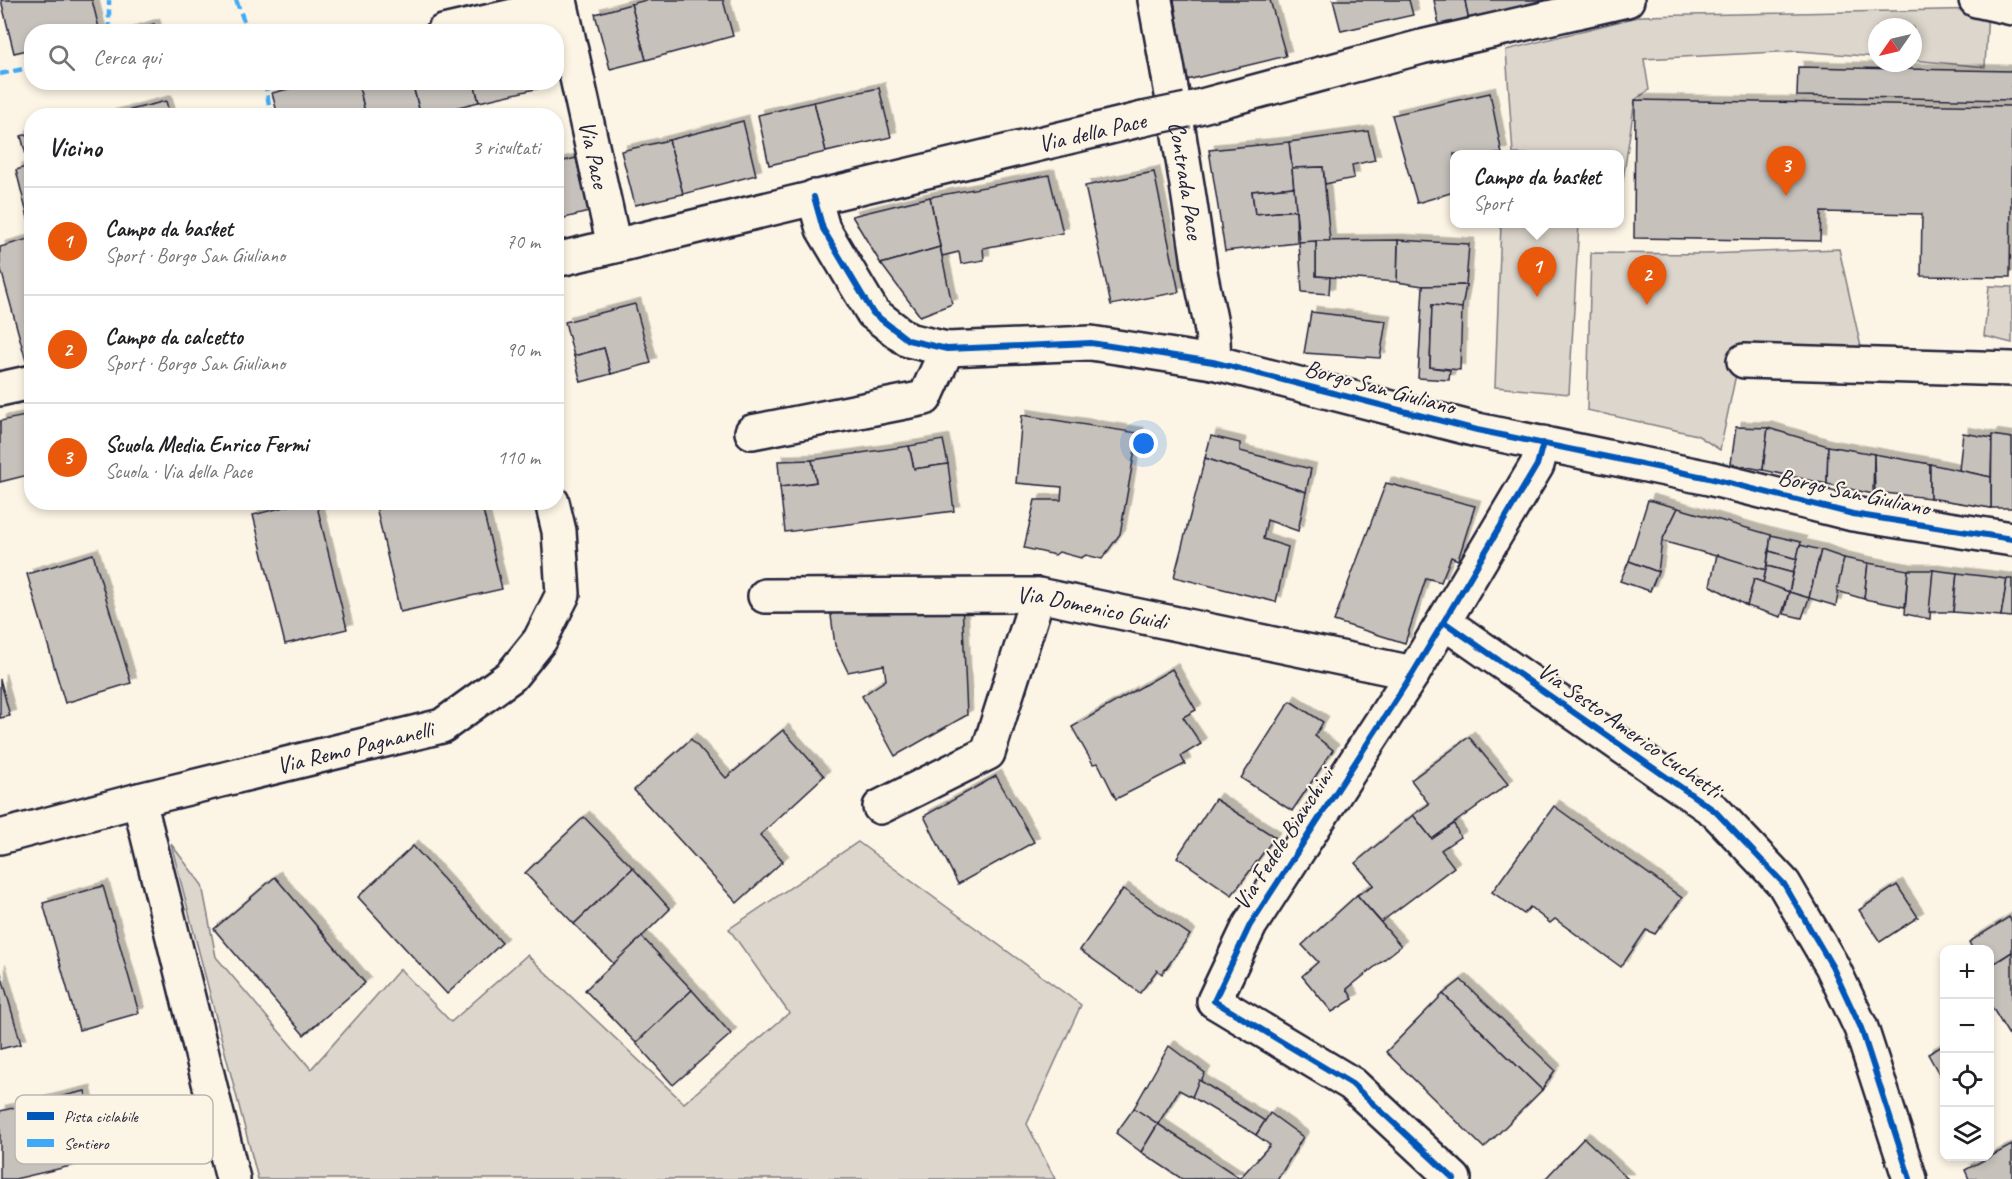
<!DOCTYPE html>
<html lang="it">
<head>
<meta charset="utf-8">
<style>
  :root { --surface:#fff; --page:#f6f6f6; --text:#202124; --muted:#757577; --line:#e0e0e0; --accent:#ea580c }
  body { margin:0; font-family:Caveat,sans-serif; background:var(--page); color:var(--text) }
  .controls { position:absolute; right:18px; bottom:18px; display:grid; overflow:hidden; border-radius:12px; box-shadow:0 3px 9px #0003 }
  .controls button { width:54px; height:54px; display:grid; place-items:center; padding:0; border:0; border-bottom:2px solid var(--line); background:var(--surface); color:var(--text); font:30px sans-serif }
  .compass { position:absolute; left:1868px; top:18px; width:54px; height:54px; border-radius:50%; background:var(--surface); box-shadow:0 3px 9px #0003; rotate:236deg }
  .you { position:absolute; left:1144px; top:444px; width:21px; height:21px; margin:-15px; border:4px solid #fff; border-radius:50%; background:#1a73e8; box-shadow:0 0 0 9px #1a73e833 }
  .badge { display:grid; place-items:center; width:39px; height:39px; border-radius:50%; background:var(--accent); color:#fff; font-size:20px; font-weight:700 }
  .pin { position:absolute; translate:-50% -50px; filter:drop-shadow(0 2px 3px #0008) }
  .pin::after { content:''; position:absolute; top:32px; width:21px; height:18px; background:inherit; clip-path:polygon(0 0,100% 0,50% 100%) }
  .popup { position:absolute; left:1450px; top:150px; width:174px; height:78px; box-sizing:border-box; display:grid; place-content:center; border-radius:12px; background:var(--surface); filter:drop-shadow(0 2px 4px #0005); font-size:20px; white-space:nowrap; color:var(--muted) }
  .popup b { font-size:22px; color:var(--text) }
  .popup::after { content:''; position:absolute; left:50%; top:100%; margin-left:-12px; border:12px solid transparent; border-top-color:var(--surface) }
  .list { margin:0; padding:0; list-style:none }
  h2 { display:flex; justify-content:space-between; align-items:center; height:78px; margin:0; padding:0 24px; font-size:26px }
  h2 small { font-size:20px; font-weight:400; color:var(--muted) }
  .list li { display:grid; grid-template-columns:39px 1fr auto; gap:18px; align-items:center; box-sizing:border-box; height:108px; padding:0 24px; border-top:2px solid var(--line) }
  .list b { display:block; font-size:22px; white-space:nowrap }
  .list p { margin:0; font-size:20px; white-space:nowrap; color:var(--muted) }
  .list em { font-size:20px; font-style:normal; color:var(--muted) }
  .icon { flex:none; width:33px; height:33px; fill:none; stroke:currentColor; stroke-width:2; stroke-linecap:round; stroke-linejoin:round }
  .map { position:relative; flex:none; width:2012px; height:1179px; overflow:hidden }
  .search { position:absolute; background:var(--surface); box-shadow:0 3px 9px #0003; left:24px; top:24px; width:540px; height:66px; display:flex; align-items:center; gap:15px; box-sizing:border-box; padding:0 21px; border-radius:24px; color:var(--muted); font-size:22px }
  .panel { position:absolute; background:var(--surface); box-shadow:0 3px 9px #0003; left:24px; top:108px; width:540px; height:402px; border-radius:24px }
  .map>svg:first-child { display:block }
  .green { fill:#dcd6cc; stroke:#7f7c84; stroke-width:1.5 }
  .building { fill:#c6c1bb; stroke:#22223b; stroke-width:1.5; filter:url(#shadow) }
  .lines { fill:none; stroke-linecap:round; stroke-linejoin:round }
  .minor-casing { stroke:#22223b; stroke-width:38 }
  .major-casing { stroke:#22223b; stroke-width:38 }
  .minor { stroke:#fcf5e5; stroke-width:33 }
  .major { stroke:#fcf5e5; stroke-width:33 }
  .major-bridge-casing { stroke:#22223b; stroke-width:38; stroke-linecap:butt }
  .major-bridge { stroke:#fcf5e5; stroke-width:33 }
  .quiet { stroke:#3fa9f5; stroke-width:4.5; stroke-dasharray:9 4.5; stroke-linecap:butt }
  .cycleway-casing { stroke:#fcf5e5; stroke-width:10 }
  .cycleway { stroke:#0057b8; stroke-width:6 }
  .labels { text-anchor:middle; stroke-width:4.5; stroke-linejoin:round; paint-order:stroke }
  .street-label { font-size:24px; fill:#22223b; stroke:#fcf5e5 }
  .key { fill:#fcf5e5; stroke:#bbb6b2; stroke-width:1.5 }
  .key-label { font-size:16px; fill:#22223b }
</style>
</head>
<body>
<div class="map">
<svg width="2012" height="1179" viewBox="0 0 2012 1179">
  <defs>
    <filter id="shadow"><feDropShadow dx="5.5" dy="-5.5" stdDeviation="0" flood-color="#0004"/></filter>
  </defs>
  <rect width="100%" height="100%" fill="#fcf5e5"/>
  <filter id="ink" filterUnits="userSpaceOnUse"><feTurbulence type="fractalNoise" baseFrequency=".0167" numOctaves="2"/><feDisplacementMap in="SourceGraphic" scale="12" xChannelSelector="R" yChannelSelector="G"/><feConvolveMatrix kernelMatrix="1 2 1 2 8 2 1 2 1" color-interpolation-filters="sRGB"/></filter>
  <g filter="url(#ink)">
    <g class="green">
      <path d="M1988,9L1985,67L1913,60V27H1877V57L1798,51L1644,59L1649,90L1635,100L1620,200V154H1513L1506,50L1641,16Z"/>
      <path d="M1501,224H1579L1569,394L1495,387Z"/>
      <path d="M1839,249L1861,347L1742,346L1720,450L1697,435L1587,410L1591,253L1706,254Z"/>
      <path d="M1989,286L2012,287V343L1984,336Z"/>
      <path d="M858,842L1081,1005L1027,1124L1055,1179H258L171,844L202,885L216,957L311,1069L400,969L451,1022L527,955L684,1103L789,1013L729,929Z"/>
    </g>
    <g class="building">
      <path d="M1,0H92L100,32H32V49L14,53Z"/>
      <path d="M646,0H723L733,36L646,60L631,4Z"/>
      <path d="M1174,0H1270L1286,56L1187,80Z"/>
      <path d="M1333,0H1409L1413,15L1341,31Z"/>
      <path d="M1434,0H1465L1469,22L1440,30Z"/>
      <path d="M1465,0H1546L1547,3L1469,22Z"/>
      <path d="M631,4L646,60L610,69L595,14Z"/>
      <path d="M154,24L156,32H128Z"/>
      <path d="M1798,67L2012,71V100L1797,96Z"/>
      <path d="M316,82H358L366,116H278L272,93Z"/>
      <path d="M358,82H412L421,116H366Z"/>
      <path d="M412,82H474L479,102L421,116Z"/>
      <path d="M474,82H543L544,87L479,102Z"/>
      <path d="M879,88L891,137L826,152L814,102Z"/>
      <path d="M1490,93L1502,154H1454V192L1417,203L1392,115Z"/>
      <path d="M1635,100L2012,106L2010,277L1921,276L1922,214L1821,212L1820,241L1634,238Z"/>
      <path d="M166,101L170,116H107Z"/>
      <path d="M814,102L826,152L769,165L758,115Z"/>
      <path d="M743,121L756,175L683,194L669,140Z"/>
      <path d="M1368,131L1375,160L1352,165L1354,178L1325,184L1323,167L1292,168L1289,142Z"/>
      <path d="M32,133V221L29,222L16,170L29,166L21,136Z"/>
      <path d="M669,140L683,194L635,205L621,151Z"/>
      <path d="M1289,142L1294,187L1252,191L1255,214L1296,210L1297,243L1225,251L1209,150Z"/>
      <path d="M576,158L589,212L556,220V163Z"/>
      <path d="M1323,167L1330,241L1299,242L1292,168Z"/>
      <path d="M1154,172L1179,292L1111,305L1085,186Z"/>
      <path d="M1049,175L1063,233L983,248L984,260L961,264L959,252L942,256L930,197Z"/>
      <path d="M1294,187L1296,210L1255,214L1252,191Z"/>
      <path d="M930,197L940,247L881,264L852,216Z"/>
      <path d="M32,238V360L26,361L0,266V247Z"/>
      <path d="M1398,240L1469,244L1466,285L1423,286L1397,282Z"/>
      <path d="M1398,240L1397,282L1316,276V241Z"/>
      <path d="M1316,241V276L1330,277L1329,294L1302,292L1299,242Z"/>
      <path d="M940,247L952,304L920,316L881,264Z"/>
      <path d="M1466,285L1462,308L1432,305L1430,367L1450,370L1449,380L1418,378L1423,286Z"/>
      <path d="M635,304L651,363L611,374L604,348L574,356L565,322Z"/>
      <path d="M1432,305L1462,308L1460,370L1430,367Z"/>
      <path d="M1311,312L1386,321L1380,358L1304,353Z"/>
      <path d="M604,348L611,374L581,382L574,356Z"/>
      <path d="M1022,415L1138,433L1120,534L1102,559L1086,555L1081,558L1059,552L1055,555L1024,548L1035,500H1061L1062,487L1016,483Z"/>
      <path d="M25,416L32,443V474L0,482V421Z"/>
      <path d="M1736,427L1768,428L1763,470L1731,464Z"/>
      <path d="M1768,428L1828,446L1827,484L1763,470Z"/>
      <path d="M1963,433L1992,438L1991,477L1959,470Z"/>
      <path d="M1992,435L2012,438V508H1991Z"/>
      <path d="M1211,436L1240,443V451L1311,469L1306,492L1205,458Z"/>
      <path d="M943,440L948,464L914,469L909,446Z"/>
      <path d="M909,446L914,469L948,464L954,511L785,532L780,487L816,482L812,460Z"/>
      <path d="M1828,446L1874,454L1873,494L1827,484Z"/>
      <path d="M1874,454L1930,464V498L1875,492Z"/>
      <path d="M1205,458L1306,492L1298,531L1267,520L1263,539L1288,547L1276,602L1174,577Z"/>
      <path d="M812,460L816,482L780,487L778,461Z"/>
      <path d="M1930,464L1991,477V508L1930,498Z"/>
      <path d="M1386,483L1475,506L1458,560L1451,557L1441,582L1426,578L1405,643L1334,621Z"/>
      <path d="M1648,500L1678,508L1662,541L1658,572L1629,561Z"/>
      <path d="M304,502H316L347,629L285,644L253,515Z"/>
      <path d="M375,502H481L502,589L400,612Z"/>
      <path d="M1678,508L1771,535L1766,570L1662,541Z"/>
      <path d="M1771,535L1801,542L1797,559L1769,551Z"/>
      <path d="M1800,545L1821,550L1809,598L1789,592Z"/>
      <path d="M1821,550L1844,558L1836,606L1809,598Z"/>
      <path d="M1769,551L1797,559L1793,573L1767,566Z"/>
      <path d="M93,554L131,683L65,703L27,574Z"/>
      <path d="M1717,555L1766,570L1763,583L1754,579L1747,606L1710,585Z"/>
      <path d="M1844,558L1868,563L1864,599L1837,591Z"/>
      <path d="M1629,561L1658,572L1650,591L1620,581Z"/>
      <path d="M1868,563L1908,570L1905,607L1864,599Z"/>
      <path d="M1767,566L1793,573L1789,592L1763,583Z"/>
      <path d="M1908,570H1933L1930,619L1905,614Z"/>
      <path d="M1933,570L1957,573L1953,612H1929Z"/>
      <path d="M1957,573L2007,579L2001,616L1953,612Z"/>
      <path d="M1754,579L1789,592L1781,617L1747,606Z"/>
      <path d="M2007,579H2012V617L2001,616Z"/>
      <path d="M1789,592L1809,598L1802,618L1784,614Z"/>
      <path d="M962,602L967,715L895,756L862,696L886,680L884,665L848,672L835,645L830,608Z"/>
      <path d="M1172,669L1196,710L1183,717L1201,744L1181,756L1185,764L1116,799L1098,763L1093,764L1072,727Z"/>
      <path d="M0,679L10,716L0,718Z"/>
      <path d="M1290,701L1323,722L1315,736L1333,750L1292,811L1241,778Z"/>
      <path d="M783,730L824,776L760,835L783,861L737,903L634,790L691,739L726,778Z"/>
      <path d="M1469,737L1508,784L1432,839L1413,815L1429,804L1411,780Z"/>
      <path d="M996,776L1034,842L958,884L924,816Z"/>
      <path d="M1215,799L1275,837L1232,895L1177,857Z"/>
      <path d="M1554,806L1682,898L1655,934L1646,930L1621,967L1555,919L1550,923L1530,907L1524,914L1492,892Z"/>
      <path d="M1413,815L1432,839L1454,824L1460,837L1441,850L1454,867L1381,922L1357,895L1374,885L1355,863Z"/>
      <path d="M584,817L633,868L574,924L525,873Z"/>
      <path d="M413,846L502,943L447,994L358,897Z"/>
      <path d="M633,868L670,909L614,964L574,924Z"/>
      <path d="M275,877L365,983L304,1035L214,929Z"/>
      <path d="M1897,885L1918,917L1880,942L1859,910Z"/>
      <path d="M103,886L139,1013L79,1030L43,903Z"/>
      <path d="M1123,889L1190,935L1162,974L1157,970L1140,993L1080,950Z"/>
      <path d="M1357,895L1401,946L1347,989L1353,999L1332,1012L1302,976L1318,962L1302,945Z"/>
      <path d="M2009,917L2012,922V952L1990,966V950H1973L1969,942Z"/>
      <path d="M642,937L692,990L636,1043L585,990Z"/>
      <path d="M2012,952V1040L1990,1004V966Z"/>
      <path d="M0,970L21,1044L0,1049Z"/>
      <path d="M1461,980L1555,1070L1542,1090L1443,994Z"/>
      <path d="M692,990L731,1034L673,1085L636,1043Z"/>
      <path d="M1443,994L1542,1090L1484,1148L1386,1052Z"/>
      <path d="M1944,1045V1083L1928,1054Z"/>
      <path d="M1169,1046L1205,1073L1192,1097L1179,1090L1158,1124L1134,1108Z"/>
      <path d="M1199,1080L1265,1121L1256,1135L1192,1097Z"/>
      <path d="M85,1091L101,1159L15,1179H0V1111Z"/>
      <path d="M1134,1108L1158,1124L1141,1152L1116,1133Z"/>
      <path d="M1270,1113L1303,1137L1278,1179H1242L1240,1178L1270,1145L1256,1135Z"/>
      <path d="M1158,1124L1240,1178L1182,1179L1141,1152Z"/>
      <path d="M1584,1138L1628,1179H1545Z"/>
      <path d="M2012,1145V1179H1969L1965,1170Z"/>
    </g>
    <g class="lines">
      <defs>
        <g id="minor">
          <path id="s1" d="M1155,0C1172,90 1187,180 1200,271C1205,301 1216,332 1213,362"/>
          <path id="s2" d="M443,32L561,5L614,246"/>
          <path d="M814,197L823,229L873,313L908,340L947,349L1091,343L1213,362L1477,430L1709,478L1853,514L2012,539"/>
          <path d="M1744,361L2012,369"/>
          <path d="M752,432L925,398L947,349"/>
          <path id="s3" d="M765,596L1038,595L1413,673"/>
          <path d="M1444,622L1715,811L1784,884L1832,966L1861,1028L1910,1179"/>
          <path d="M139,800L233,1179"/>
          <path d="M880,807L988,753L1038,595"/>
          <path id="s4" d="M0,837L139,800L442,726L511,676L540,640L563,594L559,531L552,502"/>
          <path d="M1454,1179L1352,1084L1214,1001L1250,925L1413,673L1537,465L1543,443"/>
        </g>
        <g id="major">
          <path d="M1976,0L2012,8"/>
          <path d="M1187,110L1421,47L1627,0"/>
          <path d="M556,260L1143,119"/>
          <path d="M0,389L32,382"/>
        </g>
      </defs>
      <use href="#minor" class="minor-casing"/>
      <use href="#major" class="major-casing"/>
      <use href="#minor" class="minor"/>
      <use href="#major" class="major"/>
      <defs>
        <path id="major-bridge" d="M1143,119L1187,110"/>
      </defs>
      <use href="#major-bridge" class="major-bridge-casing"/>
      <use href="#major-bridge" class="major-bridge"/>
      <g class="quiet">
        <path d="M236,0L248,32"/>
        <path d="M109,32V0"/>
        <path d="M0,74L32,67"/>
        <path d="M265,82L271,116"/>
      </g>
      <defs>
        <g id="cycleway">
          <path d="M814,197L823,229L873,313L908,340L947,349L1091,343L1213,362L1477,430L1709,478L1853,514L2012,539"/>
          <path d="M1444,622L1715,811L1784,884L1832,966L1861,1028L1910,1179"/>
          <path d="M1454,1179L1352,1084L1214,1001L1250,925L1413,673L1537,465L1543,443"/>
        </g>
      </defs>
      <use href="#cycleway" class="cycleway-casing"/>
      <use href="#cycleway" class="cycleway"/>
    </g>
  </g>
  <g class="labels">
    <g class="street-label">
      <text transform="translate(1092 132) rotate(-13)" y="8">Via della Pace</text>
      <text dy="8" stroke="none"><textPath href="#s2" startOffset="274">Via Pace</textPath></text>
      <text dy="8" stroke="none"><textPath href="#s1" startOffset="183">Contrada Pace</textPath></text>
      <text transform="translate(1380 387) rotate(15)" y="8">Borgo San Giuliano</text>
      <text transform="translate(1854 492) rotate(12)" y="8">Borgo San Giuliano</text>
      <text dy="8" stroke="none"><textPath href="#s3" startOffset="328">Via Domenico Guidi</textPath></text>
      <text transform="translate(1630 730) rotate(35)" y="8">Via Sesto Americo Luchetti</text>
      <text dy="8" stroke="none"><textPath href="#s4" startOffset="366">Via Remo Pagnanelli</textPath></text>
      <text transform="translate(1283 839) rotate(-57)" y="8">Via Fedele Bianchini</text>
    </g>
  </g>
  <rect x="15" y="1095" width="198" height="69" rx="9" class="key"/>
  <rect x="27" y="1112" width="27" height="8" fill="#0057b8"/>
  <rect x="27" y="1139" width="27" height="8" fill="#3fa9f5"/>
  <g class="key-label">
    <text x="64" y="1122">Pista ciclabile</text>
    <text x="64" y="1149">Sentiero</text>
  </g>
</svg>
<div class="controls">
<button>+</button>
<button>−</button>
<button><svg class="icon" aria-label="locate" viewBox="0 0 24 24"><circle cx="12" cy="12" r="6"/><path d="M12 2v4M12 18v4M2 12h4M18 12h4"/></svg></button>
<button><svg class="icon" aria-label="layers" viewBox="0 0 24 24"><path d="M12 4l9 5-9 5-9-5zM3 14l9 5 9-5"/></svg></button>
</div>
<svg class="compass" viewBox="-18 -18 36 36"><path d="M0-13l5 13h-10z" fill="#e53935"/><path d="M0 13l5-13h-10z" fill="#757577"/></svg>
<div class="you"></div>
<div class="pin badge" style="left:1537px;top:297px">1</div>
<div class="popup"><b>Campo da basket</b>Sport</div>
<div class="pin badge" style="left:1647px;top:305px">2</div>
<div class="pin badge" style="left:1786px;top:196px">3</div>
<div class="search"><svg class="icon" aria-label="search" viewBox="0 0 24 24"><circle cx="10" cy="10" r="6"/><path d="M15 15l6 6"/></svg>Cerca qui</div>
<section class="panel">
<h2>Vicino<small>3 risultati</small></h2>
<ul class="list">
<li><span class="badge">1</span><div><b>Campo da basket</b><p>Sport · Borgo San Giuliano</p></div><em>70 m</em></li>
<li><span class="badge">2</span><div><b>Campo da calcetto</b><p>Sport · Borgo San Giuliano</p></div><em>90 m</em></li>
<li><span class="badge">3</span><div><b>Scuola Media Enrico Fermi</b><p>Scuola · Via della Pace</p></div><em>110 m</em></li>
</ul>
</section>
</div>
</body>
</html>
